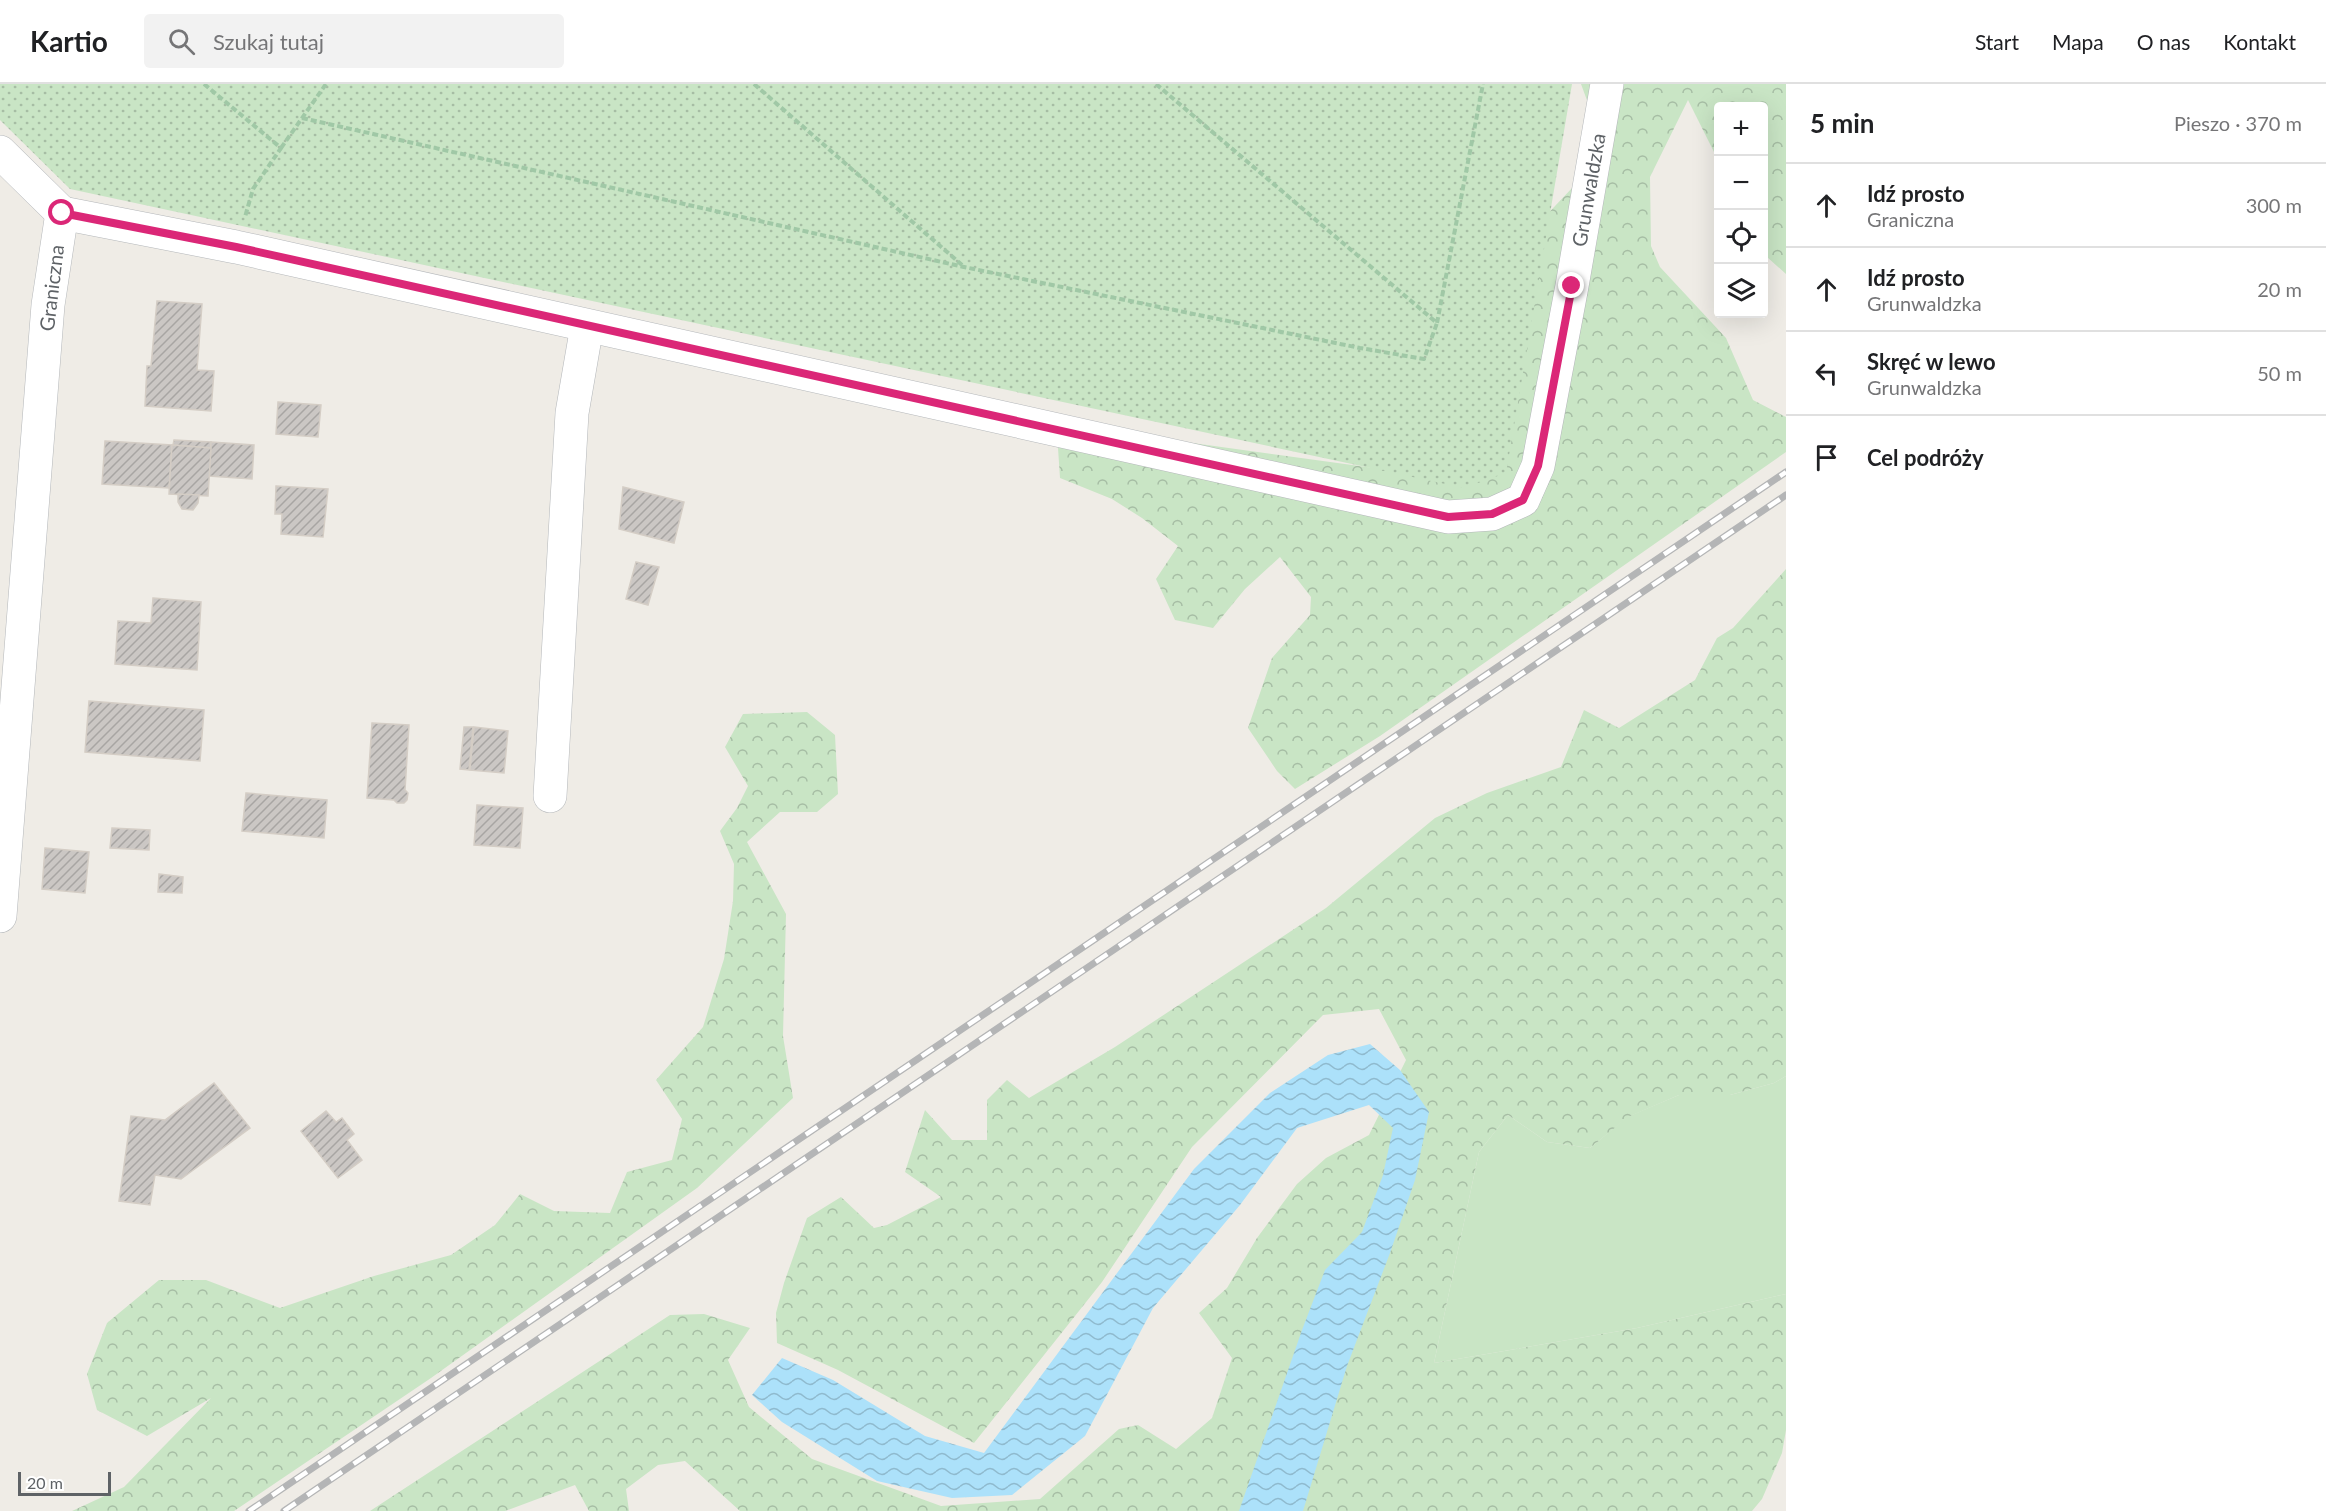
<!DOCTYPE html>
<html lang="pl">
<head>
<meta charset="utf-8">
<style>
  :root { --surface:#fff; --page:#f2f2f2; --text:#202124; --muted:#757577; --line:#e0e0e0 }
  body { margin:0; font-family:Lato,sans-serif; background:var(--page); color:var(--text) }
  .controls { position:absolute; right:18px; top:18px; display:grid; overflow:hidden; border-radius:6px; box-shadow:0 6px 24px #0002 }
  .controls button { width:54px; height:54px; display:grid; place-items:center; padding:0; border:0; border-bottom:2px solid var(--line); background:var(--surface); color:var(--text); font:30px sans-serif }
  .scale { position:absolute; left:18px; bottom:15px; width:93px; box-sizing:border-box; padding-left:6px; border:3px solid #5e6266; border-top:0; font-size:16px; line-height:21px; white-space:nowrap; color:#5e6266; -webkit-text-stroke:4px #fff; paint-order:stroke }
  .stop { position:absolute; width:18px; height:18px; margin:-14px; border:4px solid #db2777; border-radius:50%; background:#fff }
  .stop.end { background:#db2777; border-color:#fff; box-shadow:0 2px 6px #0008 }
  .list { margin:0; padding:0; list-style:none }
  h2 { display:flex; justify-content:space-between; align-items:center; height:78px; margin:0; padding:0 24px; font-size:26px }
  h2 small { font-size:20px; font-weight:400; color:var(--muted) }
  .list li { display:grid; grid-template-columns:39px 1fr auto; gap:18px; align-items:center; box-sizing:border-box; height:84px; padding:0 24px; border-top:2px solid var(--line) }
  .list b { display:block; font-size:22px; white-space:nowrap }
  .list p { margin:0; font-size:20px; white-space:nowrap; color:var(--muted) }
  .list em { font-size:20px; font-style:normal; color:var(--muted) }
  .icon { flex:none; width:33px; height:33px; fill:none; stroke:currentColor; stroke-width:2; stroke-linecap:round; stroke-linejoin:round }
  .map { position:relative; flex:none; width:1786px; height:1427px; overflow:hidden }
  header { display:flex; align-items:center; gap:36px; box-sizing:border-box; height:84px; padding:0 30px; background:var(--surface); border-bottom:2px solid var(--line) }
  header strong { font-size:28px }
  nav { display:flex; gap:33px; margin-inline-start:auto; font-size:21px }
  .search { width:420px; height:54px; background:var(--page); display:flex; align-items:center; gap:15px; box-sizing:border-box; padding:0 21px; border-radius:6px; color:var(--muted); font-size:22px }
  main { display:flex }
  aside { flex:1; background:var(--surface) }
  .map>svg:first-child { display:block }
  .grass { fill:#c9e5c5 }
  .forest { fill:url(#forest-crowns) }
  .garden { fill:url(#garden-dots) }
  .water { fill:url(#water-waves) }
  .building { fill:url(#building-hatch); stroke:#d4cdc5; stroke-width:1.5 }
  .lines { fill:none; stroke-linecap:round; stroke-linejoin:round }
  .minor-casing { stroke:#b4b7ba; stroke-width:34 }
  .path { stroke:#a0c8a6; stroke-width:4; stroke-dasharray:6 3; stroke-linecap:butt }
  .minor { stroke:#fff; stroke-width:33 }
  .rail-casing { stroke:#b4b5b6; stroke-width:7 }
  .rail { stroke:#fff; stroke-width:4.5; stroke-dasharray:14; stroke-linecap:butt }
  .route { stroke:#db2777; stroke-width:8 }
  .labels { text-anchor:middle; stroke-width:4.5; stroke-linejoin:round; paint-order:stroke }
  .street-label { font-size:20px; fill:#5e6266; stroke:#fff }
</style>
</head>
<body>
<header>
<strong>Kartio</strong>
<div class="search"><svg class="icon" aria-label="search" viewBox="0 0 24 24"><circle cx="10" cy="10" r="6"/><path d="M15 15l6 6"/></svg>Szukaj tutaj</div>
<nav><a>Start</a><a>Mapa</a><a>O nas</a><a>Kontakt</a></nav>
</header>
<main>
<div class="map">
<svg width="1786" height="1427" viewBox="0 0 1786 1427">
  <defs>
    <pattern id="forest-crowns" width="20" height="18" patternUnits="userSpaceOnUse" patternTransform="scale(1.5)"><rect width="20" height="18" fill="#c9e5c5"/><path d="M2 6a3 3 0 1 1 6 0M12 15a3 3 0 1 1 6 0" fill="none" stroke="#a6bda4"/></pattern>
    <pattern id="garden-dots" width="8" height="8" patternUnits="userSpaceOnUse" patternTransform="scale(1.5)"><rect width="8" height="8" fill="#c9e5c5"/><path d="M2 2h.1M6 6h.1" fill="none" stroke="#a6bda4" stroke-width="1.8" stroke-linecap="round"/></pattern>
    <pattern id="water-waves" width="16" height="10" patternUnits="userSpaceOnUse" patternTransform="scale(1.5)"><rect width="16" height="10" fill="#ace1fa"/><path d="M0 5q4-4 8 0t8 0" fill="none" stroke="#8fbace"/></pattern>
    <pattern id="building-hatch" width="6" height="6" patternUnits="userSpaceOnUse" patternTransform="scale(1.5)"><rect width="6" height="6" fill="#cbc7c4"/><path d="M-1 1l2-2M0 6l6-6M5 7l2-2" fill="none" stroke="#a8a5a3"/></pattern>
  </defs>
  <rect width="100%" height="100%" fill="#efece6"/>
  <path class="grass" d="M1786,992V1210L1637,1244L1434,1279L1479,1068L1508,1031L1547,1058L1590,1064L1627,1033L1679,1011H1730L1774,999Z"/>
  <g class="forest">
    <path d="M1581,0H1786V190L1767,173L1764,163V22H1718V76L1688,16L1650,93L1651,162L1660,183L1726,254L1753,316L1786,333V368L1380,652L1295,705L1277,687L1248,644L1272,574L1310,531L1311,513L1280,473L1245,505L1213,544L1175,536L1156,495L1178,462L1142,434L1112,415L1060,394L1057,349L1077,343L1374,384L1521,158L1573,103L1592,30Z"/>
    <path d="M1786,485V992L1774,999L1730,1011H1679L1628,1033L1590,1064L1547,1058L1508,1031L1479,1068L1434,1279L1637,1244L1786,1210V1346L1782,1369L1762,1415L1752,1427H740L685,1377L658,1381L626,1405L629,1427H589L575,1401L505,1427H370L670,1231L704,1230L750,1244L728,1276L749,1323L812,1375L941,1422L1040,1415L1119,1345L1138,1341L1176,1365L1212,1334L1232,1274L1199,1229L1227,1204L1257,1154L1297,1100L1326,1074L1369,1051L1406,976L1379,925L1323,931L1192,1063L1102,1198L974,1359L838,1286L777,1259L776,1229L784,1199L807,1134L841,1113L874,1144L887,1141L941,1113L905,1088L925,1026L952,1056H987V1016L1007,996L1029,1014L1115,963L1326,824L1435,734L1487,709L1561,683L1584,626L1619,644L1695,596L1717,554L1733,544Z"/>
    <path d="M807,628L835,651L838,710L817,728H780L747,758L786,830L783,952L793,1014L697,1104L431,1294L234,1427H72L124,1403L211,1314L147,1352L97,1326L87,1290L107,1239L159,1196H206L280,1224L374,1192L451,1171L495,1141L520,1110L554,1127L610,1129L627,1088L672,1076L682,1035L656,996L703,943L724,875L733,817L734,780L720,747L737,724L748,702L725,663L743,630Z"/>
  </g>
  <path class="garden" d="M0,0H1572L1506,389L1464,404L70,105L0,36Z"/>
  <path class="water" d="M1370,960L1400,986L1429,1028L1415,1096L1390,1169L1347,1282L1303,1427H1239L1302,1246L1325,1186L1362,1148L1383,1091L1393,1044L1369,1021L1297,1044L1240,1121L1153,1224L1085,1352L1012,1411L952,1414L877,1397L782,1338L752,1311L782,1274L833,1296L925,1352L984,1369L1194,1085L1270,1009L1328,971Z"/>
  <g class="building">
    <path d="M157,217L202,220L197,286L214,287L211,327L145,322L147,282H151Z"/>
    <path d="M278,318L321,321L318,353L276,350Z"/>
    <path d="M174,356L211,358V364L173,361Z"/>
    <path d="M105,357L172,361L169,404L102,400Z"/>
    <path d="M211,358L254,361L252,395L209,392Z"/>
    <path d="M172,361L211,364L208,412L169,410Z"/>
    <path d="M276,402L328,405L323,453L281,450L282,430H275Z"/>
    <path d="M623,403L684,418L674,459L619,445Z"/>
    <path d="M178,410L199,411L198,419L193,426L182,425L178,418Z"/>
    <path d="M636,478L659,483L648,521L626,515Z"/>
    <path d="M153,514L201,518L197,586L115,580L118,537L151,539Z"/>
    <path d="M89,617L204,626L200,677L85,668Z"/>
    <path d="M372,639L409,641L405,706L408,709L407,716L404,719H397L394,716L367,714Z"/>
    <path d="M464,643H473L469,686L460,685Z"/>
    <path d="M474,643L508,647L504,689L470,686Z"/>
    <path d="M246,709L327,716L324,754L242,747Z"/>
    <path d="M477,721L523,724L520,764L474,761Z"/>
    <path d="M112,744L150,746L149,766L110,764Z"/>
    <path d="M45,764L89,768L85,809L42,805Z"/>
    <path d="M159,790L183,793L182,809L158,808Z"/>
    <path d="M214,999L250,1044L181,1095L155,1091L150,1121L119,1117L131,1032L165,1036Z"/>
    <path d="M326,1027L336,1038L342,1034L354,1050L347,1056L362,1076L338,1094L301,1047Z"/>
  </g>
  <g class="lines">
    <defs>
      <g id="minor">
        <path d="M0,68L62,129"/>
        <path d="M62,129L236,163L1448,433L1492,430L1523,416L1538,382L1572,202L1607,0"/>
        <path d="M550,712L572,329L587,242"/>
        <path d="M0,832L48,221L62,129"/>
      </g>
    </defs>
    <use href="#minor" class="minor-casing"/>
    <g class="path">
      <path d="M204,0L281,64L253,105L245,133"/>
      <path d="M754,0L962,181"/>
      <path d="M1156,0L1437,239L1483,0"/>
      <path d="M302,34L964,183L1360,264L1424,275L1437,239"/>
      <path d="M281,64L326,0"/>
    </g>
    <use href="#minor" class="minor"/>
    <defs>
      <g id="rail">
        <path d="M249,1427L1786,388"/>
        <path d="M284,1427L1786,411"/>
      </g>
    </defs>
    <use href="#rail" class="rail-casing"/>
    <use href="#rail" class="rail"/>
  </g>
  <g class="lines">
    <path class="route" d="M62,129L236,163L1448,433L1492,430L1523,416L1538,382L1572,202"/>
  </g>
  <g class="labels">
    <g class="street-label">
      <text transform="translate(1589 106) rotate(-80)" y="7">Grunwaldzka</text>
      <text transform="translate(52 204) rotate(-83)" y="7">Graniczna</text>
    </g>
  </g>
</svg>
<div class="controls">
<button>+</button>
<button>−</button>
<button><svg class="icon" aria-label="locate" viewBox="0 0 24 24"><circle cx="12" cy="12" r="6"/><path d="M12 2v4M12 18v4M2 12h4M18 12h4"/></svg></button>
<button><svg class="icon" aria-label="layers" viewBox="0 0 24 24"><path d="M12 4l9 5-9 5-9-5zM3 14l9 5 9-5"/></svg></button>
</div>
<div class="scale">20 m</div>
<div class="stop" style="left:62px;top:129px"></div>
<div class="stop end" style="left:1572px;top:202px"></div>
</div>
<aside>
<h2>5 min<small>Pieszo · 370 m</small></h2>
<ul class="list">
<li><svg class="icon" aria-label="ahead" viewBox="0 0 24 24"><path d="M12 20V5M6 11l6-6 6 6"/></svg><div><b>Idź prosto</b><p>Graniczna</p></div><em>300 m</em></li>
<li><svg class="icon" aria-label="ahead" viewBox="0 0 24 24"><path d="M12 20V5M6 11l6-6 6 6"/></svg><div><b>Idź prosto</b><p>Grunwaldzka</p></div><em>20 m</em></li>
<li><svg class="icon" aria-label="left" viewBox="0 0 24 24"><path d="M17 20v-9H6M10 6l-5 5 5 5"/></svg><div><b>Skręć w lewo</b><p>Grunwaldzka</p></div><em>50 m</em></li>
<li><svg class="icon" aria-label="arrive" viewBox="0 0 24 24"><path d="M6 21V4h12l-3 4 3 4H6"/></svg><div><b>Cel podróży</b></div></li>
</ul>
</aside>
</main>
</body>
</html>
